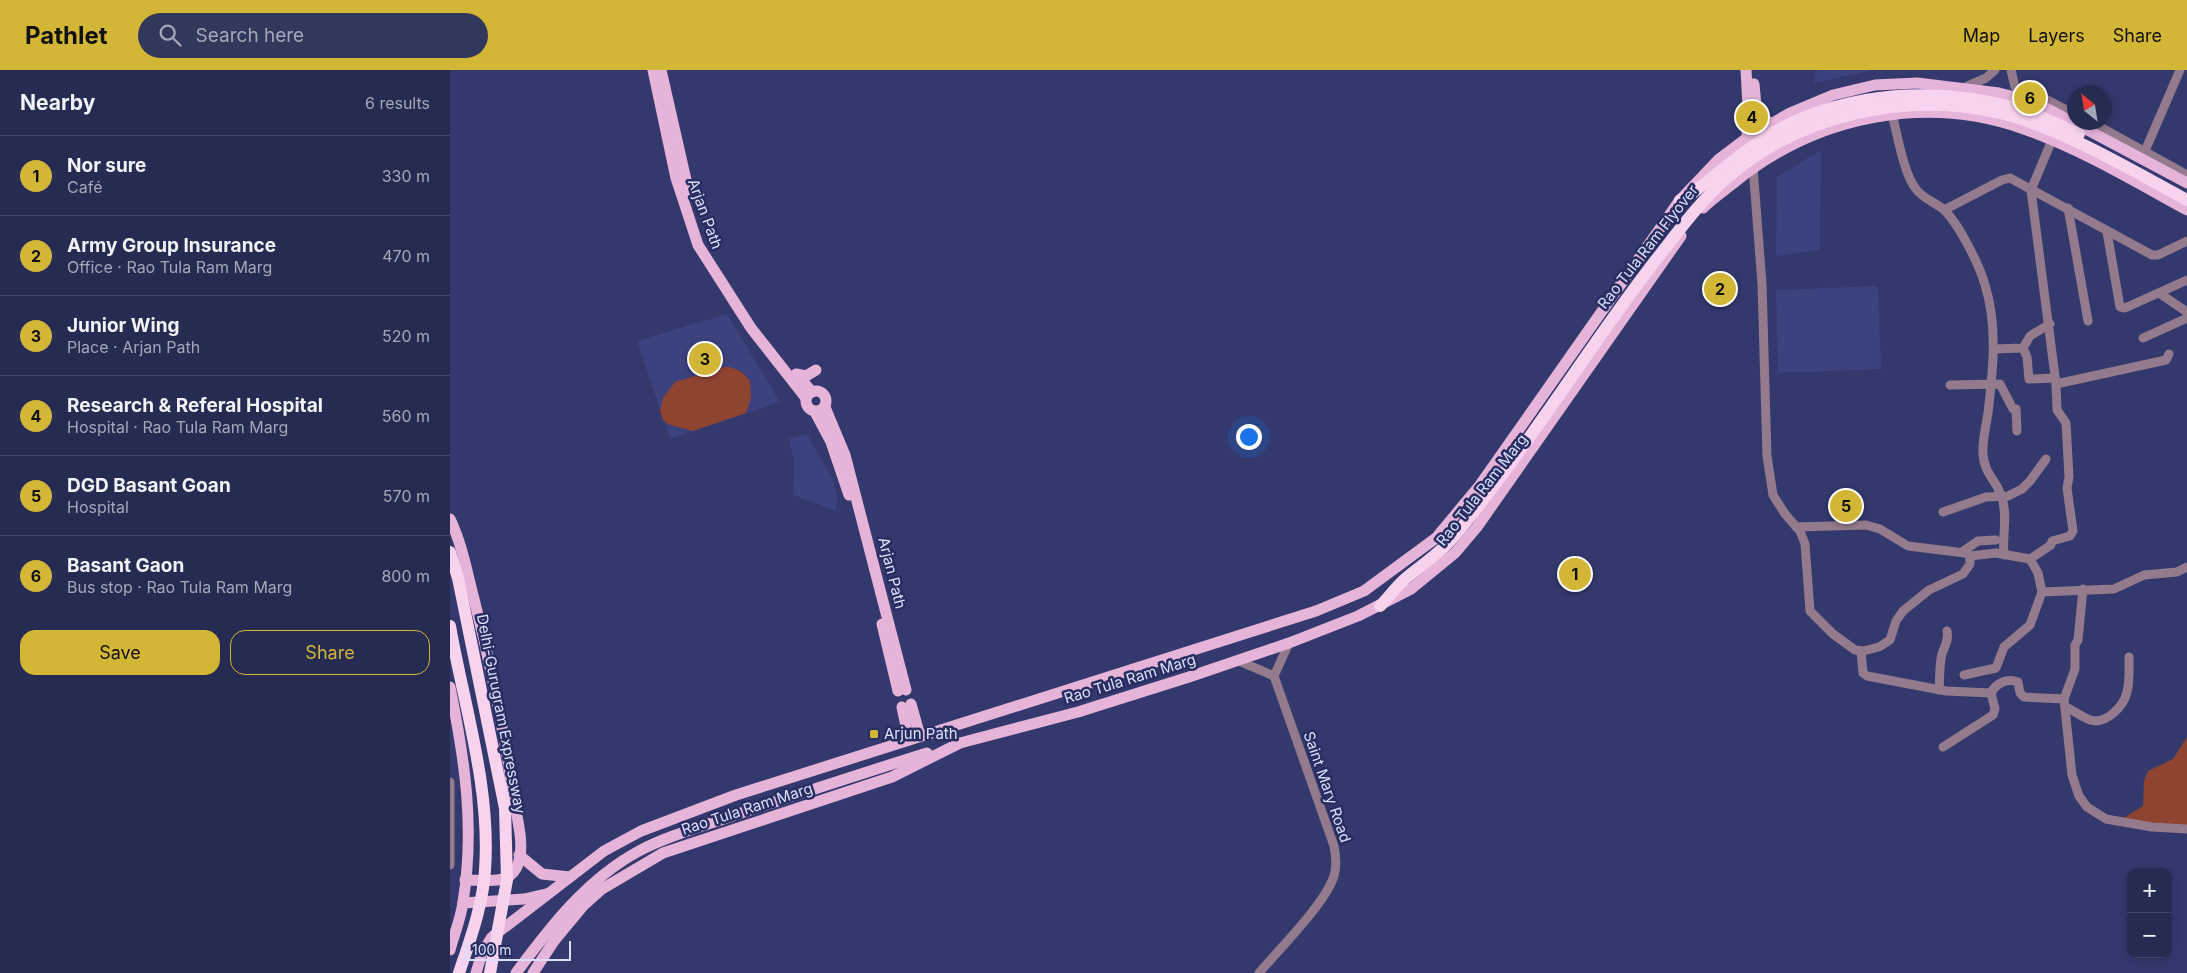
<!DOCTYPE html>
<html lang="en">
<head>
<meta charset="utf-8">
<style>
  :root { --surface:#262b52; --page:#32375c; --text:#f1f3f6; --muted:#a4a7b8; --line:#424769; --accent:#d3b635 }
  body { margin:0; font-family:Inter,sans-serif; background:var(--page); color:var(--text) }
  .controls { position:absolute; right:15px; bottom:15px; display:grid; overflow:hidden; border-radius:10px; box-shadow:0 2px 8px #0003 }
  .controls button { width:45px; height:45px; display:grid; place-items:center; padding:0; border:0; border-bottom:1px solid var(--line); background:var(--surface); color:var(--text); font:25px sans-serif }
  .compass { position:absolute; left:1617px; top:15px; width:45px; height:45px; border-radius:50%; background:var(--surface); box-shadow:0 2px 8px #0003; rotate:330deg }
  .scale { position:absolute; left:15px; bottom:12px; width:106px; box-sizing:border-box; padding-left:5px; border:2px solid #dae0fa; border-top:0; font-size:14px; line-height:18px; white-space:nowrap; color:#dae0fa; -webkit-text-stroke:4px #292e62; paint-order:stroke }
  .you { position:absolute; left:798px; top:366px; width:18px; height:18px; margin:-12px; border:4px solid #fff; border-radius:50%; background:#1a73e8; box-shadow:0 0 0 8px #1a73e833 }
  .badge { display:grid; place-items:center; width:32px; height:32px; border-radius:50%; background:var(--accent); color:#111; font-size:16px; font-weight:700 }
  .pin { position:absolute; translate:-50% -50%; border:2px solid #fff; box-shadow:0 1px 5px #0006 }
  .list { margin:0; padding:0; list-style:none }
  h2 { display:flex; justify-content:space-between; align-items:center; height:65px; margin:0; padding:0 20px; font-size:21px }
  h2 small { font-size:16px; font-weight:400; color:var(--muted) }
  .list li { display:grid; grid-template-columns:32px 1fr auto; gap:15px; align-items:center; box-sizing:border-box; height:80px; padding:0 20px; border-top:1px solid var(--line) }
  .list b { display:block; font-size:19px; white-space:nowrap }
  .list p { margin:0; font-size:16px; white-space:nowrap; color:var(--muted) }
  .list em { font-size:16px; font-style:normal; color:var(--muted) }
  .actions { display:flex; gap:10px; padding:15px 20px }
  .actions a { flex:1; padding:11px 0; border:1px solid var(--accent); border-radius:15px; text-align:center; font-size:18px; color:var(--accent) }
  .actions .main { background:var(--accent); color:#111 }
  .icon { flex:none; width:28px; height:28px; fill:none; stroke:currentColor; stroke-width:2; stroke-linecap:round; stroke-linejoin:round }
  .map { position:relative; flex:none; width:1737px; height:903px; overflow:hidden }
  header { display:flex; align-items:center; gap:30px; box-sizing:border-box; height:70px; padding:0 25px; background:var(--accent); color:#111 }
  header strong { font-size:24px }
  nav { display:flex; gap:28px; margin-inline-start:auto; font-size:18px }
  .search { width:350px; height:45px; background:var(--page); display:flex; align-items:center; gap:12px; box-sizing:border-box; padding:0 18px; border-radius:28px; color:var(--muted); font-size:19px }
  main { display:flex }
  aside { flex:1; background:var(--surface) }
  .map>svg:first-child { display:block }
  .built { fill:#3b427e }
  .green { fill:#8f4430 }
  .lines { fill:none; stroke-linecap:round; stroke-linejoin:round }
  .minor { stroke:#937a8c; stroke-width:9 }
  .major { stroke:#e6b3d9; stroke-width:11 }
  .highway { stroke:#f8d3ee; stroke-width:12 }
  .poi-dot { fill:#d3b635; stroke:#292e62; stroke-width:2 }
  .labels { text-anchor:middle; stroke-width:5; stroke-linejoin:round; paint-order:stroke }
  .street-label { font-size:15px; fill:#dae0fa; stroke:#292e62 }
  .poi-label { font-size:15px; fill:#dae0fa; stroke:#292e62; text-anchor:start }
</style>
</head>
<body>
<header>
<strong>Pathlet</strong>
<div class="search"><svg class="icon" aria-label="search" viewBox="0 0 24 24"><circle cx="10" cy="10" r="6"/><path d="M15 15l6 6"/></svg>Search here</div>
<nav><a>Map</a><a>Layers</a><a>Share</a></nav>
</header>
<main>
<aside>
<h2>Nearby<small>6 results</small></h2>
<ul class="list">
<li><span class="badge">1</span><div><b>Nor sure</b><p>Café</p></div><em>330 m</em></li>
<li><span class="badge">2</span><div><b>Army Group Insurance</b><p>Office · Rao Tula Ram Marg</p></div><em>470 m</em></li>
<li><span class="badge">3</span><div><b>Junior Wing</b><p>Place · Arjan Path</p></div><em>520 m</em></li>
<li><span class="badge">4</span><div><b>Research &amp; Referal Hospital</b><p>Hospital · Rao Tula Ram Marg</p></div><em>560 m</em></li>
<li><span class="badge">5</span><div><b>DGD Basant Goan</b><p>Hospital</p></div><em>570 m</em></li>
<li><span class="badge">6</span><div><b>Basant Gaon</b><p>Bus stop · Rao Tula Ram Marg</p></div><em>800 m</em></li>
</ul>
<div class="actions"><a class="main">Save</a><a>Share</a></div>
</aside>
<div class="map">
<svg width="1737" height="903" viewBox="0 0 1737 903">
  <rect width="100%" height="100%" fill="#33396d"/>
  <g class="built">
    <path d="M1367,0H1424L1364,13Z"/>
    <path d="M1371,80L1370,180L1326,186L1327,107Z"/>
    <path d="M1428,216L1431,299L1328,303L1326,220Z"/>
    <path d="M277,244L330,332L220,369L187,271Z"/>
    <path d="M357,364L383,410L387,426L386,441L343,425L344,390L339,369Z"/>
  </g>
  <g class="green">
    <path d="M274,297C285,296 294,303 300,311L301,328L296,343L243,361L220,355L213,350L210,341L213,328L225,312Z"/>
    <path d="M1737,667V763L1672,749L1693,736L1694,711L1698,701L1723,689Z"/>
  </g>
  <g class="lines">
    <g class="minor">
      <path d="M1561,0L1565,17L1576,30"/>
      <path d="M1578,17L1582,22L1624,44"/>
      <path d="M1513,18L1536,8L1545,0"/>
      <path d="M1442,44C1447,63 1454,105 1466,119C1473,129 1485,132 1493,139C1508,152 1530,196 1535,215C1548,257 1543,300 1538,343C1536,356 1532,371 1533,384C1534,404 1548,412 1552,428C1558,447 1552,466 1554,485"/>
      <path d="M1641,52L1737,105"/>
      <path d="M1602,70L1581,120L1606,314L1716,290L1719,284"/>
      <path d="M1695,81L1730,0"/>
      <path d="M1303,97L1312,214L1317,386L1323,425L1335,444L1350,461L1355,474L1360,541L1383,564L1405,580L1413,581L1429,577L1440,570L1446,551L1453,541L1479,520L1513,504L1520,494V486"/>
      <path d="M1618,138L1638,251"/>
      <path d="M1494,140L1552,110L1560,108L1702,185H1708L1737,171"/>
      <path d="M1657,162L1670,237L1675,238L1737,210"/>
      <path d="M1709,223L1737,242"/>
      <path d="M1693,268L1737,248"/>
      <path d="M1573,278L1577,287L1579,309L1605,308"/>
      <path d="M1544,279L1573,278L1580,266L1600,254"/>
      <path d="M1500,315L1550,314L1563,339H1566L1567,361"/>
      <path d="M1493,442L1536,427L1558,426L1572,419L1580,411L1596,389"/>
      <path d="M1346,457L1416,455L1430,459L1458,476L1515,483L1520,486L1546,483L1580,489L1588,503L1592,522L1580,555L1554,577L1546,598L1514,605"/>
      <path d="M1512,482L1528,471L1546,470"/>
      <path d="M1580,489L1601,475L1602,471L1620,466L1623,461L1617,418L1619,407L1616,353L1607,340L1606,314"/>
      <path d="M1633,519L1628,570L1625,575V599L1614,629L1622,705L1629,726L1637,737L1656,749L1702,757L1737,759"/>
      <path d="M1592,522L1664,519L1694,505L1727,502L1737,497"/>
      <path d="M1411,581L1413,603L1417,606L1496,621L1541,623L1545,639L1543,645L1493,677"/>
      <path d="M789,591L824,606"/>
      <path d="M1489,620C1490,608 1489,595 1492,584C1495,575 1499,570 1497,561"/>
      <path d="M1541,623C1546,613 1557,608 1568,612L1570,623L1574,627L1614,629"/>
      <path d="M1616,637C1624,641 1632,647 1640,650C1656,655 1674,636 1677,622C1680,611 1679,598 1679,587"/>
      <path d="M0,712V795"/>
      <path d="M809,903C829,879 875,834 884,806C887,796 886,786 884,776L824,606L839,573"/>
    </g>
    <g class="major">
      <path d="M203,0L226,108L248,175L301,258L356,328"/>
      <path d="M211,0L239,123"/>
      <path d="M1296,0L1298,36"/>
      <path d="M1304,14L1306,36"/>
      <path d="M1307,40L1312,48L1322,54"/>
      <path d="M1297,68L1298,40"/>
      <path d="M1253,138C1263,128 1275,120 1285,112C1366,46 1475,24 1574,59C1631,79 1684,111 1737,140"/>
      <path d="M346,304L356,306L366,300"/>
      <path d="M350,308L362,322"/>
      <circle cx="366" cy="331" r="10"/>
      <path d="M375,337L395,385L456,620"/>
      <path d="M365,342L381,372L399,425"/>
      <path d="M0,449C12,474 17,502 24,529C41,595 54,662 64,730C67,749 75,775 68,794C61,816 33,810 15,810"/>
      <path d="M432,554L448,621"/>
      <path d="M0,617C15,691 25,757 13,832C11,848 4,865 0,880"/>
      <path d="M461,634L470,666"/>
      <path d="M452,637L459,670"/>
      <path d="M69,785L92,804L120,807"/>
      <path d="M13,833L74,829L96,824"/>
      <path d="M26,903L32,883L42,867L154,781L191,761L286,725L866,541L914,521L986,468L1030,415L1230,130L1268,90L1297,68L1340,43L1383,25L1425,15L1467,13L1549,23L1576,30L1598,39L1737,113"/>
      <path d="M66,903C101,856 137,809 189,781C219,765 254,756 285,745C349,724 413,703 477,683"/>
      <path d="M83,903L104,871L133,836L152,819L213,783L442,707L510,673L628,642L739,607L839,573L908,546L961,519L1005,483L1027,457L1231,166"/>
    </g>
    <g class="highway">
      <path d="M1230,130L1240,125C1274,99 1306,69 1346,51C1416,20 1496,18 1569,39C1590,45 1610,56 1629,64"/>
      <path d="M0,482L8,508L55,738L57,810L40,903"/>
      <path d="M930,536C938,528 946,517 955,509C968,498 983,488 995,476C1011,460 1025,440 1039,422C1097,347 1147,266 1205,191C1228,162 1249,132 1278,107C1351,44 1457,21 1550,43C1612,58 1681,100 1737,130"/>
      <path d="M0,556C14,636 41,718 35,800C33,835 20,870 9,903"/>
    </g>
  </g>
  <rect class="poi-dot" x="419" y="659" width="10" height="10" rx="2.5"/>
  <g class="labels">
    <g class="street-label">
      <text transform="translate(255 144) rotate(70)" y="5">Arjan Path</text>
      <text transform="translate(1198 177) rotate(-52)" y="5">Rao Tula Ram Flyover</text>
      <text transform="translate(1032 420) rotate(-52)" y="5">Rao Tula Ram Marg</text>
      <text transform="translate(442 503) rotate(76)" y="5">Arjan Path</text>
      <text transform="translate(680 609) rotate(-17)" y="5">Rao Tula Ram Marg</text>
      <text transform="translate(51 644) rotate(79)" y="5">Delhi-Gurugram Expressway</text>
      <text transform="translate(877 717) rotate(71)" y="5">Saint Mary Road</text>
      <text transform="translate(297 739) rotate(-18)" y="5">Rao Tula Ram Marg</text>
    </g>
    <g class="poi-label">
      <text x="434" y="669">Arjun Path</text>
    </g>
  </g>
</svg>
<div class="controls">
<button>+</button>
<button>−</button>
</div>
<svg class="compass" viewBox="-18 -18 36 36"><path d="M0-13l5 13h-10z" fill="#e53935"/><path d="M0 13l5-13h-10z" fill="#a4a7b8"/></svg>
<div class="scale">100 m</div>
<div class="you"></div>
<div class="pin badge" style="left:1125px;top:504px">1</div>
<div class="pin badge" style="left:1270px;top:219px">2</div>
<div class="pin badge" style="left:255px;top:289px">3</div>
<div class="pin badge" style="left:1302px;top:47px">4</div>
<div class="pin badge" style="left:1396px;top:436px">5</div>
<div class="pin badge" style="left:1580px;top:28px">6</div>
</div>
</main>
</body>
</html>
